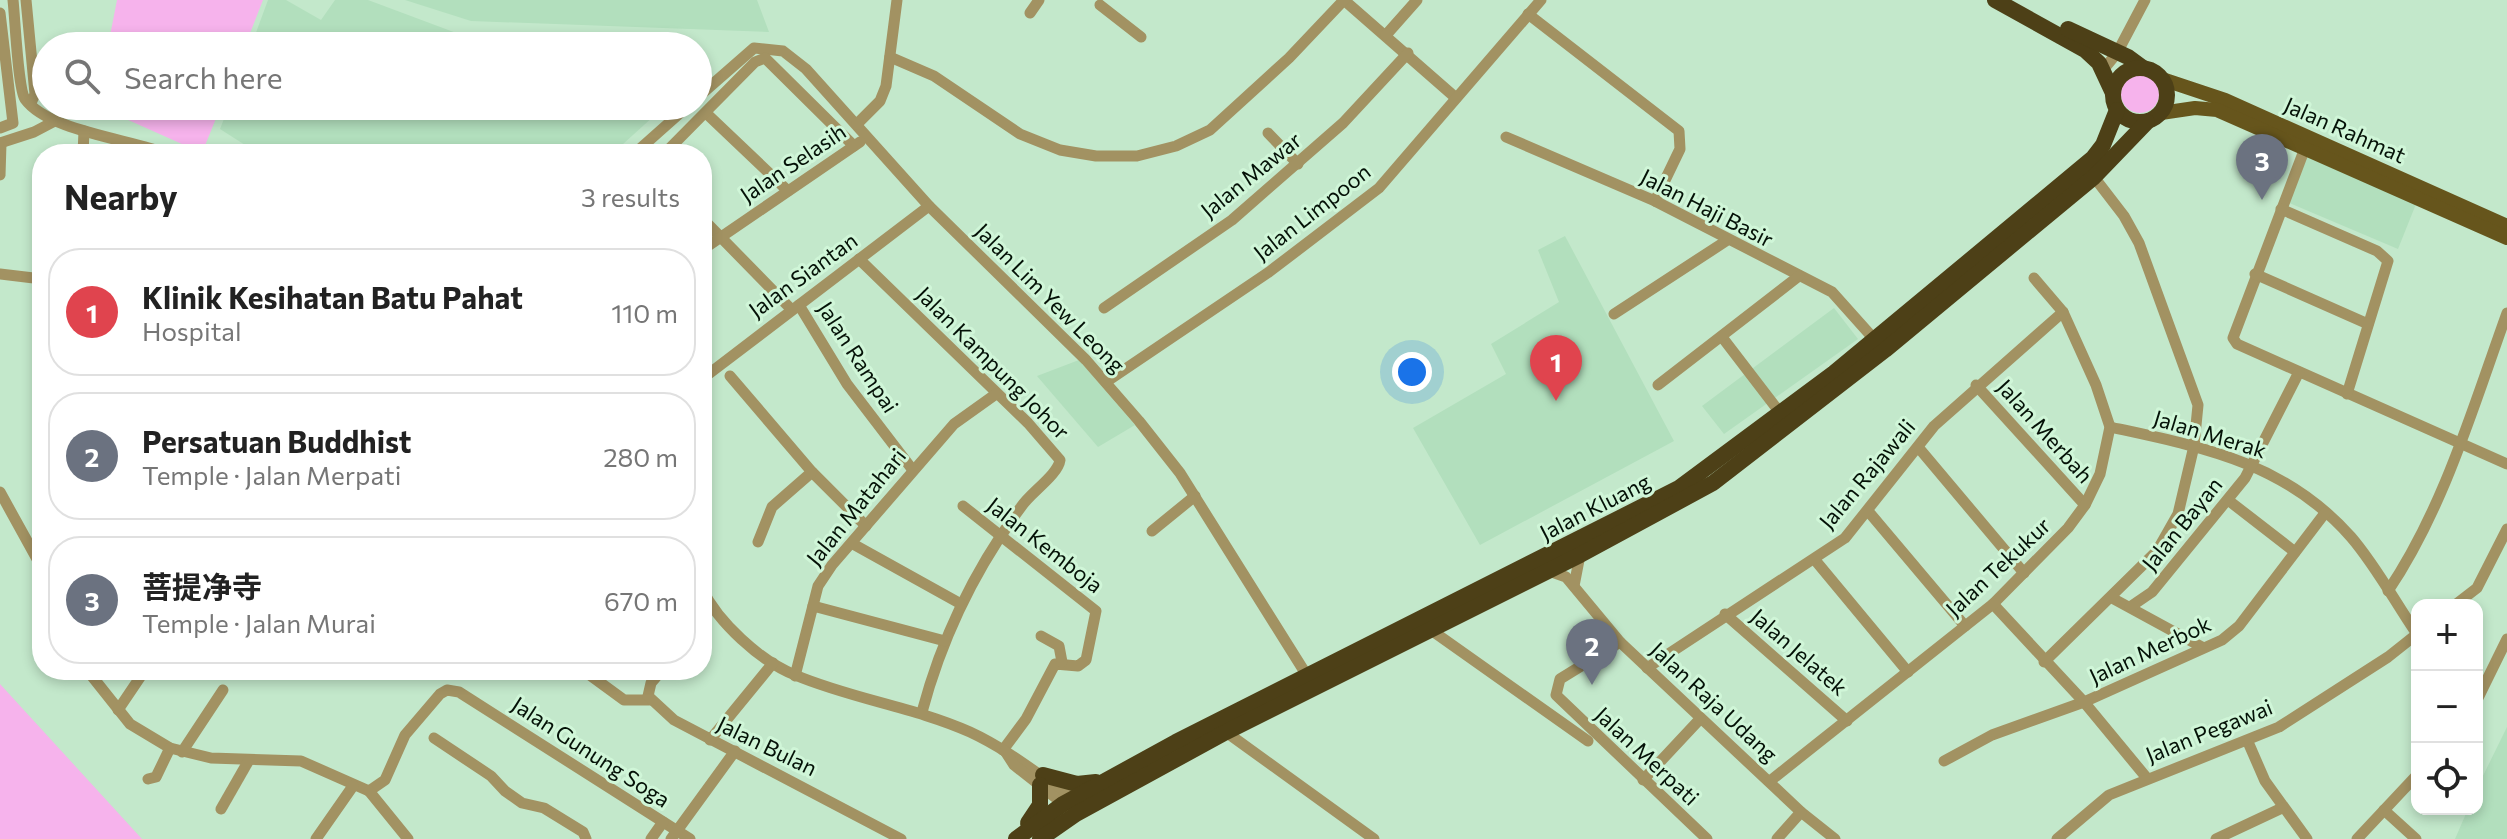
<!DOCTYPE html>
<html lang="en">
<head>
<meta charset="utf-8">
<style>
  :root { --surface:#fff; --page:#f2f2f2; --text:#222; --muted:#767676; --line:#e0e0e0; --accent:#0b8043 }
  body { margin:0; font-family:Commissioner,"Noto Sans SC",sans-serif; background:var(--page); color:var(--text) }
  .controls { position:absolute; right:24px; bottom:24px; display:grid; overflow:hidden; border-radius:16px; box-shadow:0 4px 12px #0003 }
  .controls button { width:72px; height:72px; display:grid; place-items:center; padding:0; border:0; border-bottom:2px solid var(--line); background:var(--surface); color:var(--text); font:40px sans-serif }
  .you { position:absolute; left:1412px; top:372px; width:28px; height:28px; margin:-20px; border:6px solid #fff; border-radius:50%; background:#1a73e8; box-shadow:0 0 0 12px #1a73e833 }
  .badge { display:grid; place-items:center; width:52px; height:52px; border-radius:50%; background:var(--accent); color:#fff; font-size:26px; font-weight:700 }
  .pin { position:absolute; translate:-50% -66px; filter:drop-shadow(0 2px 4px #0008) }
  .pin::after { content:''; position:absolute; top:42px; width:28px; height:24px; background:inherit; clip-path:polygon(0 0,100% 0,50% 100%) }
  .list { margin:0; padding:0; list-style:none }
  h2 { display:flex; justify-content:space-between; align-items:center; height:104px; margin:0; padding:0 32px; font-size:34px }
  h2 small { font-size:26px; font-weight:400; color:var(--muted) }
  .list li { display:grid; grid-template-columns:52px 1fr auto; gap:24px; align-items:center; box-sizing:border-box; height:128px; margin:0 16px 16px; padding:0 16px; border:2px solid var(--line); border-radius:32px }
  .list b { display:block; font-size:30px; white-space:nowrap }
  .list p { margin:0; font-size:26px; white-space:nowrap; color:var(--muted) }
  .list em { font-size:26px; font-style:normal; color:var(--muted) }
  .icon { flex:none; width:44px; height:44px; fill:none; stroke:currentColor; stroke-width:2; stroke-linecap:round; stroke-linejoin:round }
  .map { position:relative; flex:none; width:2507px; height:839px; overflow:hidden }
  .search { position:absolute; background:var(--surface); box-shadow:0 4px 12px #0003; left:32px; top:32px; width:680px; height:88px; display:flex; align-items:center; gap:20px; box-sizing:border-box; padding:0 28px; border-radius:44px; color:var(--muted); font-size:30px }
  .panel { position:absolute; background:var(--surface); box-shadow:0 4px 12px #0003; left:32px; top:144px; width:680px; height:536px; border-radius:32px }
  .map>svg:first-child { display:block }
  .built { fill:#b2dfbd }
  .green { fill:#f6b3ec }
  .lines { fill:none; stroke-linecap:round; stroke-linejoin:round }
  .minor { stroke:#a29262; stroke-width:11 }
  .major { stroke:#66551c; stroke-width:14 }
  .highway { stroke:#4d4017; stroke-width:16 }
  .labels { text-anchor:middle; stroke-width:6; stroke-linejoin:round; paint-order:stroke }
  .street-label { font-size:22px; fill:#041107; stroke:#d0f6d8 }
</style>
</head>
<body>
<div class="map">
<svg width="2507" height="839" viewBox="0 0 2507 839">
  <rect width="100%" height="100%" fill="#c3e8cb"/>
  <g class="built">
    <path d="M268,0H286L321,20L335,0H368L459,34L591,46H251Z"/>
    <path d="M405,0H757L769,32L471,21Z"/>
    <path d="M229,106H665L612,154H259L220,129Z"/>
    <path d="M2306,154L2416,204L2398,249L2287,202Z"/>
    <path d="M1565,236L1674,441L1480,545L1413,428L1506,374L1491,344L1559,302L1538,250Z"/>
    <path d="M1834,308L1858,339L1724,434L1702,406Z"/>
    <path d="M1079,360L1135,425L1098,447L1037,376Z"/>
    <path d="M2507,727V839H2455L2468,809H2477V788Z"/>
  </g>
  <g class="green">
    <path d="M117,0H263L245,46H108Z"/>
    <circle cx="2140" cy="94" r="19"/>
    <path d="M97,106H221L202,153Z"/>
    <path d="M0,684L142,839H0Z"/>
  </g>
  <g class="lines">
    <g class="minor">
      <path d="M13,0C15,17 18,89 25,99C48,131 129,139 168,154"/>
      <path d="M26,0L35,94L31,103"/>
      <path d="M1344,0L1456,98"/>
      <path d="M1100,5L1141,37"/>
      <path d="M0,13L13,123L0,128"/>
      <path d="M1030,13L1039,0"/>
      <path d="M1528,14L1679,131L1680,149L1655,201"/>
      <path d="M1386,35L1417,0"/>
      <path d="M890,57L934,76L1020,134L1060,150L1096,156H1137L1176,146L1210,130L1289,58L1344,0"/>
      <path d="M2103,70L2117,53L2145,0"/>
      <path d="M698,97L754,48L783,51L806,69L929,206L1086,360L1139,421L1180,473L1311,682"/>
      <path d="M707,114L788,191"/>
      <path d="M857,124L880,101L886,86L897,0"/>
      <path d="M1268,133L1298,164"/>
      <path d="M1506,137L1655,201L1832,292L1874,339"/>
      <path d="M0,143L34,132L53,122"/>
      <path d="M2305,148L2233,338L2237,344L2507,464"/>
      <path d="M83,154L84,131"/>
      <path d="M634,154L688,106"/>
      <path d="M664,154L755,62L765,58L854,146"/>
      <path d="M0,175L1,143"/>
      <path d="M2281,209L2377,251L2388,261L2347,394"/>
      <path d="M702,218L791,309"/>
      <path d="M702,250L860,142"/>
      <path d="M859,259L1028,423L1060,460C1058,475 1030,493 1021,507C975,569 942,637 922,712"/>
      <path d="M0,274L42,279"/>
      <path d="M2255,274L2368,324"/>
      <path d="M799,305L847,384L912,469"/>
      <path d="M1104,308L1232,220L1343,123L1408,53"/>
      <path d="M1614,314L1726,241"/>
      <path d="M1722,337L1781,414"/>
      <path d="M730,376L812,472L866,526"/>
      <path d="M702,379L929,206"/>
      <path d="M1106,382L1269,272L1379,188L1541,0"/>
      <path d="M1658,385L1799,276"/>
      <path d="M1976,385L2085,505"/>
      <path d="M2110,427C2202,447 2285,462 2351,537C2376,566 2395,602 2417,634"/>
      <path d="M1918,447L2024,573"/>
      <path d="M0,492L42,568"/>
      <path d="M2228,500L2295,552"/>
      <path d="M963,506L1096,611L1086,660L1078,666L1055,664L1026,719L1003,750"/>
      <path d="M1868,511L1965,626"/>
      <path d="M1152,531L1195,496"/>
      <path d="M758,542L772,507L812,472"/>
      <path d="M853,544L961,604"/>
      <path d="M1815,560L1908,672"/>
      <path d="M1549,571L1566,577L1620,642L1801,812L1835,839"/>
      <path d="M1574,586L1580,555"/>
      <path d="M702,589C718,622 760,661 795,675C852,699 914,707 970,732C1011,751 1042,778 1079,802"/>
      <path d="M2388,591C2444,508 2473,407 2507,313"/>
      <path d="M2112,598L2202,647"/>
      <path d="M1993,604L2084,702L2146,777"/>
      <path d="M2455,605L2477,588L2507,529"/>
      <path d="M813,606L945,641"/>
      <path d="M2130,607L2152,592L2245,478L2299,372"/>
      <path d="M1725,614L1847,721"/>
      <path d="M1431,630L1588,741"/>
      <path d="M1041,636L1059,646L1062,662"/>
      <path d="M1620,642L1560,679L1556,695L1707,839"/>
      <path d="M2044,662L2157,551L2178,514L2194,446L2198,405L2139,243L2124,216L2094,177"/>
      <path d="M1647,668L1845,538L1934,426L2063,312"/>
      <path d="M87,670L130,724L170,748L211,758L301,761L369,791L385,780L405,735L440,694L447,690L459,692L690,839"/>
      <path d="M583,670L624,700H649"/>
      <path d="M662,670L651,683L648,696L674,720L901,839"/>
      <path d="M795,676L818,586L832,565L954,424L996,394"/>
      <path d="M2477,700L2507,639"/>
      <path d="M118,710L145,670"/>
      <path d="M1226,732L1374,839"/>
      <path d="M434,738L491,776L505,791L522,803L544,808L583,832L586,839"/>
      <path d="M710,740L773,663"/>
      <path d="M2248,742L2265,781L2307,839"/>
      <path d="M1005,751L1014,765L1066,806"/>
      <path d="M182,752L223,690"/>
      <path d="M1944,761L1992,735L2084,702L2222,640L2239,626L2325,513"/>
      <path d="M148,779L156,777L170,748"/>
      <path d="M1643,780L1700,719"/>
      <path d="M1770,781L1993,604L2068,528L2085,505L2100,474L2110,427L2096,385L2063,312L2034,278"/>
      <path d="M369,791L408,839"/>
      <path d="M221,809L249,760"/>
      <path d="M2384,810L2416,839"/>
      <path d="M316,839L353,786"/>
      <path d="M651,839L663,822"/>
      <path d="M671,839L735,751"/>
      <path d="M1777,839L1801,812"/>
      <path d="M2057,839L2109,795L2279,727L2388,657L2417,634"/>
      <path d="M2216,839L2282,808"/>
      <path d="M2357,839L2417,775"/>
    </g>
    <g class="major">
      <path d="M2162,79L2225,100L2507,226"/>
      <path d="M2161,113L2195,108L2217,110L2507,238"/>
    </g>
    <g class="highway">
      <path d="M1995,0L2085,50L2099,63L2113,93"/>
      <path d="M2068,29L2128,57L2143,68"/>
      <circle cx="2140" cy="95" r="27"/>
      <path d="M1043,775L1077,784L1096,782"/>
      <path d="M1028,823L1040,805V785"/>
      <path d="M1016,839L1063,804L1176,742L1679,488L1834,373L2093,158L2103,145L2117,110"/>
      <path d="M1040,839L1076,814L1226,732L1580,555L1713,483L1885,350L2094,177L2147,122"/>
    </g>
  </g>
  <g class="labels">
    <g class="street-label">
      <text transform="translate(2345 130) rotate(24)" y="8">Jalan Rahmat</text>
      <text transform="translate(793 163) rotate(-34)" y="8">Jalan Selasih</text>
      <text transform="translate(1251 175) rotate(-39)" y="8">Jalan Mawar</text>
      <text transform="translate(1707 208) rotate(27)" y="8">Jalan Haji Basir</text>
      <text transform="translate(1312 212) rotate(-38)" y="8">Jalan Limpoon</text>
      <text transform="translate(803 275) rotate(-36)" y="8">Jalan Siantan</text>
      <text transform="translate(1050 298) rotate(45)" y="8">Jalan Lim Yew Leong</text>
      <text transform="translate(858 357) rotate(57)" y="8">Jalan Rampai</text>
      <text transform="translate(993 363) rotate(45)" y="8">Jalan Kampung Johor</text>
      <text transform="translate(2045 431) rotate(48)" y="8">Jalan Merbah</text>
      <text transform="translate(2210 434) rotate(17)" y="8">Jalan Merak</text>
      <text transform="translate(1867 474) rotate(-50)" y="8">Jalan Rajawali</text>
      <text transform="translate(856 507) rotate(-51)" y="8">Jalan Matahari</text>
      <text transform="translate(1595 507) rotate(-27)" y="8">Jalan Kluang</text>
      <text transform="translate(2182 524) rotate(-51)" y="8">Jalan Bayan</text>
      <text transform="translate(1045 545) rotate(38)" y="8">Jalan Kemboja</text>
      <text transform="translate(1998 567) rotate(-43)" y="8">Jalan Tekukur</text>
      <text transform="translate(2150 650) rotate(-25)" y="8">Jalan Merbok</text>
      <text transform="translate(1799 652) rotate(41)" y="8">Jalan Jelatek</text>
      <text transform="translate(1714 702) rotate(43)" y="8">Jalan Raja Udang</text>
      <text transform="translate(2209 731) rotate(-22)" y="8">Jalan Pegawai</text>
      <text transform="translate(767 746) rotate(26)" y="8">Jalan Bulan</text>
      <text transform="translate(591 752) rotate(33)" y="8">Jalan Gunung Soga</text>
      <text transform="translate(1647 756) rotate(43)" y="8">Jalan Merpati</text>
    </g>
  </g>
</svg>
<div class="controls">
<button>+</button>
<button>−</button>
<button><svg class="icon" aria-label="locate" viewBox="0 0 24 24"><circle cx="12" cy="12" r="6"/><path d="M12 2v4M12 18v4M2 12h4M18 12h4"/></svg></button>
</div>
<div class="you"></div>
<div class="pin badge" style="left:1556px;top:401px;background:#e0444e">1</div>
<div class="pin badge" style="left:1592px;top:685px;background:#6b7280">2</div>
<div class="pin badge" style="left:2262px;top:200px;background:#6b7280">3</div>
<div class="search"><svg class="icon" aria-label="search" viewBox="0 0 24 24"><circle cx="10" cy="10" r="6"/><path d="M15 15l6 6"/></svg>Search here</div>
<section class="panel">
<h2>Nearby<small>3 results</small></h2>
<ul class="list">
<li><span class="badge" style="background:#e0444e">1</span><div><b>Klinik Kesihatan Batu Pahat</b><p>Hospital</p></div><em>110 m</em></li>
<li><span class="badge" style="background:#6b7280">2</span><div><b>Persatuan Buddhist</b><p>Temple · Jalan Merpati</p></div><em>280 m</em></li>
<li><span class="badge" style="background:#6b7280">3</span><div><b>菩提净寺</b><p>Temple · Jalan Murai</p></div><em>670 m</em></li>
</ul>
</section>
</div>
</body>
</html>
